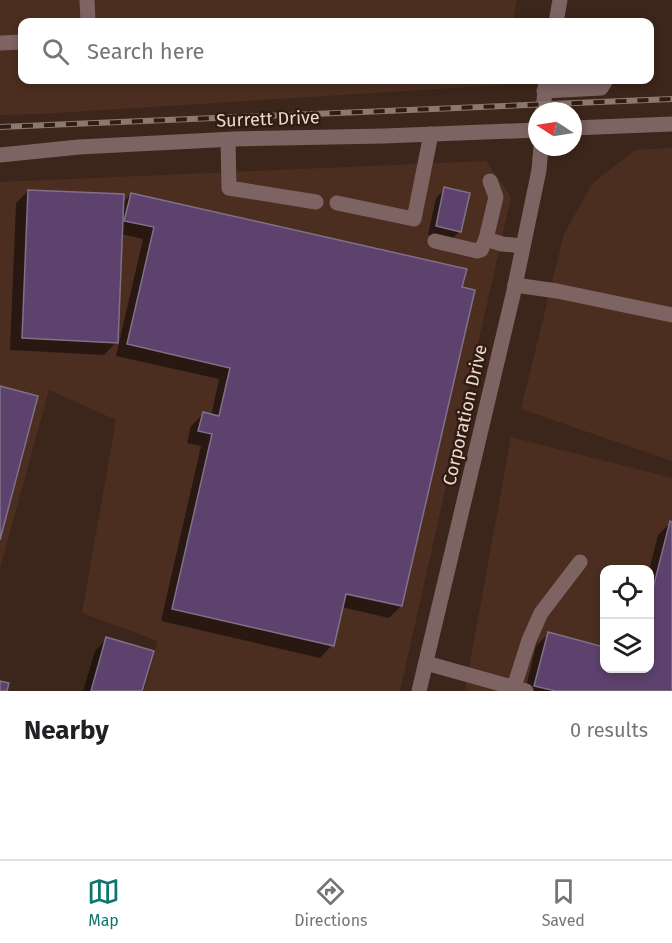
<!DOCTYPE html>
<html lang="en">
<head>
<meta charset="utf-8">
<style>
  :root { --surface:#fff; --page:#f6f6f6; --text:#202124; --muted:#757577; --line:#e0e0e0; --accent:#0f766e }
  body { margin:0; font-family:"Fira Sans",sans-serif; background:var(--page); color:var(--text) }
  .controls { position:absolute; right:18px; bottom:18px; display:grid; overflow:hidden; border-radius:12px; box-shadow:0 3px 9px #0003 }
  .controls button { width:54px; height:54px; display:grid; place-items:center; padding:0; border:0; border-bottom:2px solid var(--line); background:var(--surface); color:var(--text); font:30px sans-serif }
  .compass { position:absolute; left:528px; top:102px; width:54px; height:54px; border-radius:50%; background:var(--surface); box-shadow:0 3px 9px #0003; rotate:282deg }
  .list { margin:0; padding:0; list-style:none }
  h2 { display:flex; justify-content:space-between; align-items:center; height:78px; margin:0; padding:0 24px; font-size:26px }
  h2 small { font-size:20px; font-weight:400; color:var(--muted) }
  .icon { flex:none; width:33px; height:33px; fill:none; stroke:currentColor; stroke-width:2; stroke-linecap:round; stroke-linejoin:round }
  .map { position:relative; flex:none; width:672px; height:691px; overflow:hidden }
  .search { position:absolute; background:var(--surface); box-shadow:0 3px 9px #0003; left:18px; right:18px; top:18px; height:66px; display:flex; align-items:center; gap:15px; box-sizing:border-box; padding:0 21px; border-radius:12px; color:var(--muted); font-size:22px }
  .sheet { height:168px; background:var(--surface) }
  nav { display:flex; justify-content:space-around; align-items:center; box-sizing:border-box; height:84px; border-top:2px solid var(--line); background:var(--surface); font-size:16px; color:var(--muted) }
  nav a { display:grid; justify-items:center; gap:3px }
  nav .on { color:var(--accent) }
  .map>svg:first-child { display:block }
  .built { fill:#4b2e20; fill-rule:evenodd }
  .shadow { fill:#0007 }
  .building { fill:#5d426d; stroke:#7f7188; stroke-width:1.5 }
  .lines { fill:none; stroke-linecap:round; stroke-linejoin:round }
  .minor { stroke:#7e6363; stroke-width:15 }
  .rail-casing { stroke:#8b7970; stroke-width:6 }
  .rail { stroke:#321c12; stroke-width:4; stroke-dasharray:11; stroke-linecap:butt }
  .labels { text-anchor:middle; stroke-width:5; stroke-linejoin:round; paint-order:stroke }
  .street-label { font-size:18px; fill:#e8d9d2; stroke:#321c12 }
</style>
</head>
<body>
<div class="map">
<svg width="672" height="691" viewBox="0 0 672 691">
  <rect width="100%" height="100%" fill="#3c261b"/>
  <g class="built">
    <path d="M0,0H517L513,22H22V80H504L503,85L40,114L0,115Z"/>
    <path d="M672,148V461L521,409L564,234L592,184L635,150Z"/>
    <path d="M486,161L511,197L400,691H144L158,641L82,613L116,420L49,390L0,568V182Z"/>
    <path d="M511,437L672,478V691H471L465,690ZM604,570H650V668H604Z"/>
  </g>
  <g class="shadow">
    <path d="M445,189L460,231L451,240L428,235L436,198Z"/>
    <path d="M28,191L122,204L131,194L465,270L401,606L389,618L341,607L332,645L320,658L161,621L201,446L187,443L191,426L203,414L211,416L219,379L116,356L143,239L121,234L116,342L104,355L10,350L16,203Z"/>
    <path d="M670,523H672V691H525L536,646L548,634L604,649V668H650L649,570L658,535Z"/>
    <path d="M107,639L141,691H83L95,651Z"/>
  </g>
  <g class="building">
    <path d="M444,187L470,193L461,232L436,226Z"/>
    <path d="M28,190L124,194L118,343L22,338Z"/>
    <path d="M131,193L467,269L462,287L475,290L402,606L346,594L334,646L172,609L212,434L198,431L203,412L219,416L230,368L127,344L154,227L124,221Z"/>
    <path d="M0,386L38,396L0,540Z"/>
    <path d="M670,521L672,522V691H556L534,686L548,632L604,647V668H650V600Z"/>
    <path d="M106,637L154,651L142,691H91Z"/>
    <path d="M0,681L9,683L7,691H0Z"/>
  </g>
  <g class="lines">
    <g class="minor">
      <path d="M87,0L88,22"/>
      <path d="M556,22L560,0"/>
      <path d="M0,43L22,42"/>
      <path d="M544,91L601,88L606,80"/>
      <path d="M543,111L546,80"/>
      <path d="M573,128L672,124"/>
      <path d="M228,140L229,188L316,202"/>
      <path d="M0,155L79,147L234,139L384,136L537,130"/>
      <path d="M337,203L414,219L431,134"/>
      <path d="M486,239L496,197L490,181"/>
      <path d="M435,241L477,251L481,250L486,239L502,244L523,246"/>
      <path d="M515,285L557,291L672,315"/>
      <path d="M426,663L526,691"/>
      <path d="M514,687L529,640L541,613L580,562"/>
      <path d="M419,691L513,295L539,170L541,147"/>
    </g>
    <defs>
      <path id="rail" d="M0,127L672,99"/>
    </defs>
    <use href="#rail" class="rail-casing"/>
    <use href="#rail" class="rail"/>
  </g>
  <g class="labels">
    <g class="street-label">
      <text transform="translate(268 119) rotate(-2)" y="6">Surrett Drive</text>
      <text transform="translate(465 415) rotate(-77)" y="6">Corporation Drive</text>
    </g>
  </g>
</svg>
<div class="controls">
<button><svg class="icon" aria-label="locate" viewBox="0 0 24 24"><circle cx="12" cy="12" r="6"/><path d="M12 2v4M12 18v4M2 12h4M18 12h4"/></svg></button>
<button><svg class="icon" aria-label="layers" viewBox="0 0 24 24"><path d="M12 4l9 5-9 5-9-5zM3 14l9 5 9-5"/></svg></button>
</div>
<svg class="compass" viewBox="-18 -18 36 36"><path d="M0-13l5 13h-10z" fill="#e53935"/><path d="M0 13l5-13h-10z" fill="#757577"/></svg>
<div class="search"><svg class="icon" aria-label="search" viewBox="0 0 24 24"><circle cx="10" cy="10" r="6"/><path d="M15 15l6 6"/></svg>Search here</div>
</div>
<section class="sheet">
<h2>Nearby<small>0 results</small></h2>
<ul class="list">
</ul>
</section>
<nav>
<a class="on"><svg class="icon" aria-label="map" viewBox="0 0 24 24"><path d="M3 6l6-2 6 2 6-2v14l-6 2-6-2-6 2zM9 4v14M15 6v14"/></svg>Map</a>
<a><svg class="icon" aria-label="directions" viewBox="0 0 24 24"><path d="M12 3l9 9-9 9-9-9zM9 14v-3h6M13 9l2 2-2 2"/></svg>Directions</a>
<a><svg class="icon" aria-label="saved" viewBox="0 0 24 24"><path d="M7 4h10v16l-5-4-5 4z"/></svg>Saved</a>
</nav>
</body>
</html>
